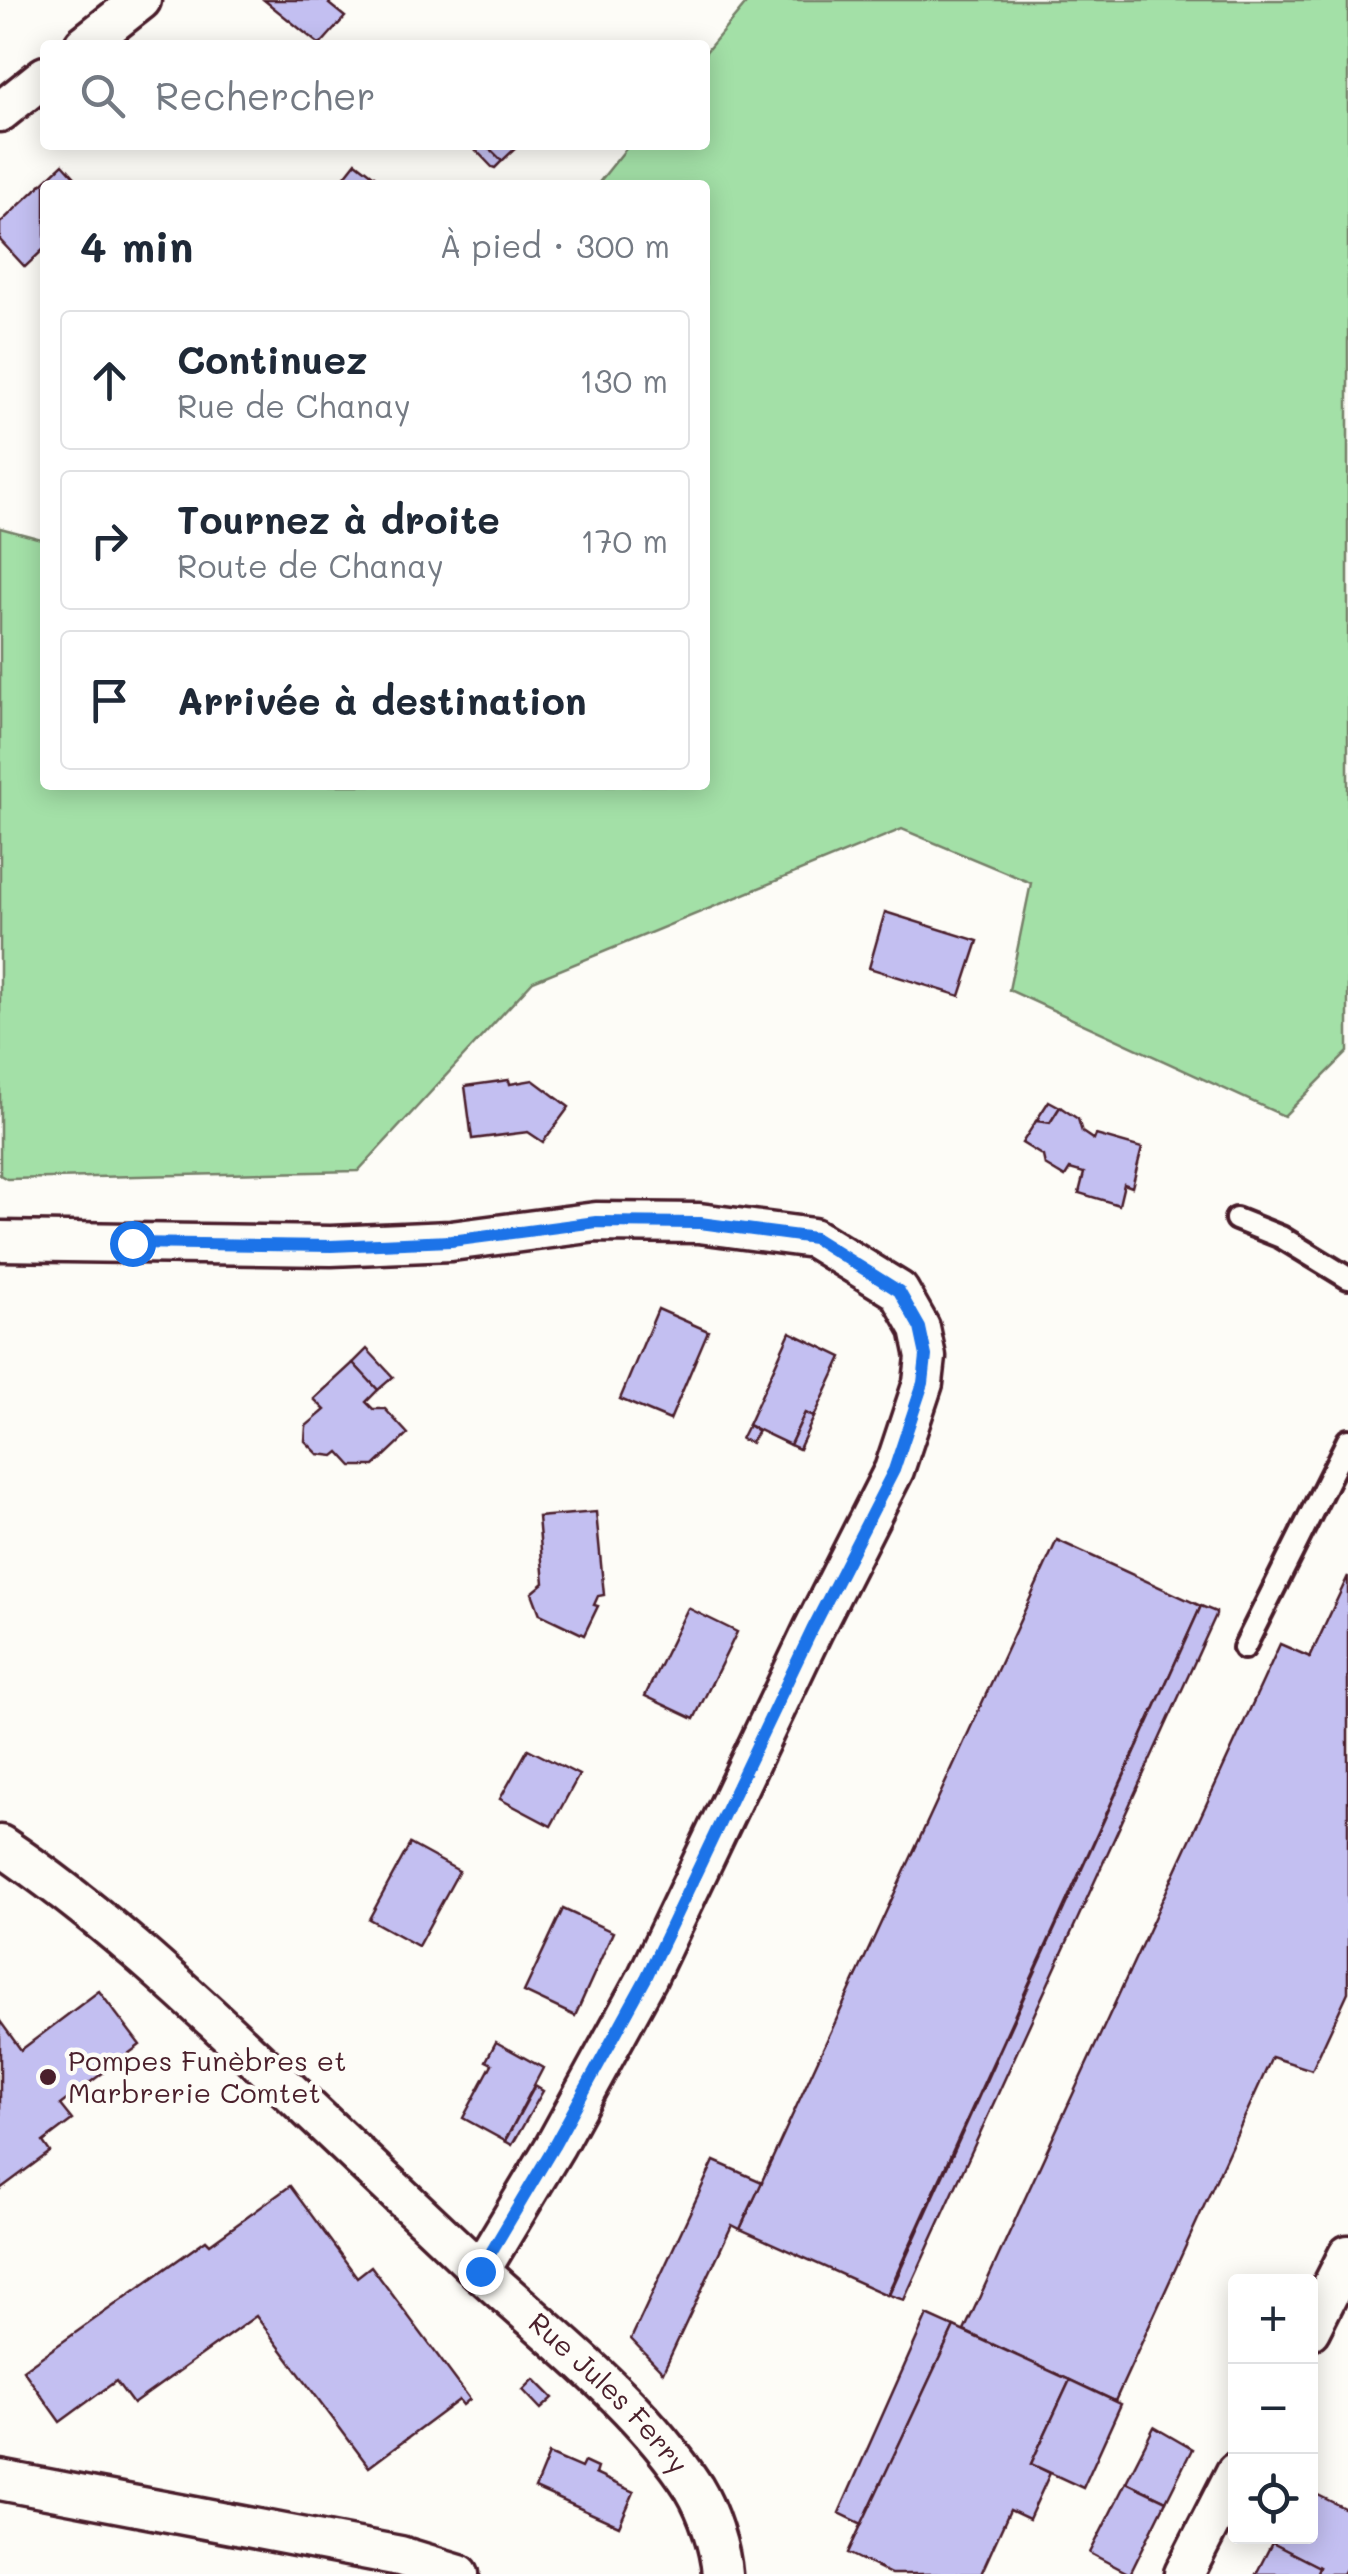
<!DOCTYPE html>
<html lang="fr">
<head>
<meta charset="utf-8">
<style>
  :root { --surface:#fff; --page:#f2f2f3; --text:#1f2937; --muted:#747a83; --line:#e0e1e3 }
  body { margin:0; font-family:Mali,sans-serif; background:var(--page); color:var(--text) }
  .controls { position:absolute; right:30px; bottom:30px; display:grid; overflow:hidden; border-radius:10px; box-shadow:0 5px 25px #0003 }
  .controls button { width:90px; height:90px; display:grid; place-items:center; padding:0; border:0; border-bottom:2px solid var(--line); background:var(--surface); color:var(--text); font:50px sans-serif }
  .stop { position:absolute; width:30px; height:30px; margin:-22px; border:8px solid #1a73e8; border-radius:50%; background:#fff }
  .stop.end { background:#1a73e8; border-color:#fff; box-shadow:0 2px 10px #0008 }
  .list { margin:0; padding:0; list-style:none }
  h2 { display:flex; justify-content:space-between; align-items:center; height:130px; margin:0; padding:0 40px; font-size:42px }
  h2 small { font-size:32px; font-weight:400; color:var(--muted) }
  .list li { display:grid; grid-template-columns:65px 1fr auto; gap:30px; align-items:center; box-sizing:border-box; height:140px; margin:0 20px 20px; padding:0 20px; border:2px solid var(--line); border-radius:10px }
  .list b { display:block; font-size:38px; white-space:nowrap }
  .list p { margin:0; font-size:32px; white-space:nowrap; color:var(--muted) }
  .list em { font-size:32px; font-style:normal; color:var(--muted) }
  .icon { flex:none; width:55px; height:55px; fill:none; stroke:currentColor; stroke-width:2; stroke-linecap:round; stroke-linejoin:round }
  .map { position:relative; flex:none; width:1348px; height:2574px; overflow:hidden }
  .search { position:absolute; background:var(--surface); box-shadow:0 5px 25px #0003; left:40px; top:40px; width:670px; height:110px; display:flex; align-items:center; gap:25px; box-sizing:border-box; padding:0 35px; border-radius:10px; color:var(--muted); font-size:38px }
  .panel { position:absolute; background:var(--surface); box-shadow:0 5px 25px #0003; left:40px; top:180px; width:670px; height:610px; border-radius:10px }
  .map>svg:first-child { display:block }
  .green { fill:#a3e0a7; stroke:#768069; stroke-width:2.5 }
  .building { fill:#c3bff1; stroke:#4a1f2b; stroke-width:2.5 }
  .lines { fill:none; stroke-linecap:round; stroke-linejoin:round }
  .lane-casing { stroke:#4a1f2b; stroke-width:28 }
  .street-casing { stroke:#4a1f2b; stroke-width:45 }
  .lane { stroke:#fdfcf7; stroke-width:20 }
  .street { stroke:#fdfcf7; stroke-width:38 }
  .route { stroke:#1a73e8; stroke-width:12 }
  .poi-dot { fill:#4a1f2b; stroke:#fdfcf7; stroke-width:4 }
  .labels { text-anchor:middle; stroke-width:9; stroke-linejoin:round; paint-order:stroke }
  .poi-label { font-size:28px; fill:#4a1f2b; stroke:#fdfcf7; text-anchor:start }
  .street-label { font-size:28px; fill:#4a1f2b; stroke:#fdfcf7 }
</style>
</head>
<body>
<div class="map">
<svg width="1348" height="2574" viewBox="0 0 1348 2574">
  <rect width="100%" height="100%" fill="#fdfcf7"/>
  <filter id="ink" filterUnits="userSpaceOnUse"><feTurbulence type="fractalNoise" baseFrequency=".01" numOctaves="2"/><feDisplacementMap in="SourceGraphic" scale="20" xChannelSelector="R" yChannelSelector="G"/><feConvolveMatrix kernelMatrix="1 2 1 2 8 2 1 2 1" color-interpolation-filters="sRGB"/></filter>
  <g filter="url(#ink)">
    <path class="green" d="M749,0H1348V1052L1284,1116L1009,990L1031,883L902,829L533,981L358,1171L7,1179L0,1175V528L45,540V785H705V185H597L629,145H705V53Z"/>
    <g class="building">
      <path d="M264,0H332L329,4L345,17L320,45Z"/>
      <path d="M471,145H486L502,161L495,168L492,167Z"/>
      <path d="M486,145H519L502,161Z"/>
      <path d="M356,162L386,185H338Z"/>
      <path d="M63,164L82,185H45V248L25,267L0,240V223Z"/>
      <path d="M885,912L978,941L960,996L869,968Z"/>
      <path d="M509,1080L510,1084L533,1080L569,1107L543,1142L528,1132L472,1139L465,1086Z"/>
      <path d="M1049,1101L1060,1107L1050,1123L1036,1121Z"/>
      <path d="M1060,1107L1078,1119L1082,1132L1094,1140L1096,1135L1142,1148L1132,1187L1124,1184L1119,1205L1079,1193L1084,1173L1070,1169L1065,1177L1045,1165L1043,1156L1022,1143L1036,1121L1050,1123Z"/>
      <path d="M658,1309L708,1331L670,1420L620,1399Z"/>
      <path d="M790,1332L842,1357L814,1417L805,1413L790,1445L748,1425Z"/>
      <path d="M367,1349L393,1377L378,1390L353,1363Z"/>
      <path d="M353,1363L378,1390L366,1402L373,1409H385L408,1434L374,1466H352L339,1452L334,1456L318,1454L305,1441L306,1426L325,1410L314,1399Z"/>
      <path d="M805,1413L814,1417L799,1449L790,1445Z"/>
      <path d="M748,1425L758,1431L751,1443L741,1439Z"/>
      <path d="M596,1512L604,1595L598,1596L594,1605L598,1606L584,1635L540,1614L532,1593L544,1583L538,1517Z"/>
      <path d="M1057,1540L1201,1606L887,2295L740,2229Z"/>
      <path d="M1348,1576V1992L1312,2070L1272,2057L1115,2401L964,2331L1280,1644L1310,1657Z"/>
      <path d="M1201,1606L1216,1612V1615L904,2300L889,2295Z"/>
      <path d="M688,1608L737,1632L694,1719L645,1696Z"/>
      <path d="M528,1749L579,1775L551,1826L500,1799Z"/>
      <path d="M410,1844L459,1871L418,1946L369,1919Z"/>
      <path d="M563,1909L613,1932L575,2016L524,1992Z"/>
      <path d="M99,1991L140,2045L60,2105L72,2120L43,2142L50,2152L0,2189V2021L21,2050Z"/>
      <path d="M496,2042L543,2068L505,2141L463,2118L492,2064L486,2061Z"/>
      <path d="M535,2086L543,2091L512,2145L505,2141Z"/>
      <path d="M714,2161L762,2182L740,2229L732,2225L663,2372L631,2339Z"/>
      <path d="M290,2186L357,2277L371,2266L470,2399L463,2405L459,2400L369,2467L256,2316L133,2404L116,2381L60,2422L23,2370L206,2240L210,2244Z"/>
      <path d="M927,2315L954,2327L862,2524L839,2513Z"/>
      <path d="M954,2327L1070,2380L1031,2464L1050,2473L1029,2519L1010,2510L981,2574H891L848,2553Z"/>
      <path d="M534,2379L553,2398L541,2409L523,2390Z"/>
      <path d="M1070,2380L1121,2404L1083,2488L1031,2464Z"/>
      <path d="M1154,2427L1192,2449L1166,2501L1126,2482Z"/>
      <path d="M549,2454L581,2468L584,2462L597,2468L595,2474L634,2492L619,2526L535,2488Z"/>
      <path d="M1126,2482L1166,2501L1130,2574L1090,2553Z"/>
      <path d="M1310,2491L1348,2510V2565L1343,2574H1316L1319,2567L1272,2543L1275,2536H1310Z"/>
      <path d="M1272,2543L1319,2567L1316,2574H1256Z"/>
    </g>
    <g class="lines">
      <defs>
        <g id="lane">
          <path d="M1236,1219L1281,1237L1348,1278"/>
          <path d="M1244,1648L1348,1440"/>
        </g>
        <g id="street">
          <path d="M84,45L141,0"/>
          <path d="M0,112L45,76"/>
          <path d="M0,1241L331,1246L451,1241L596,1222L699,1223L813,1238L899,1291L920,1328L926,1357L923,1383L894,1470L813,1630L647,1978L555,2146L480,2271"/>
          <path id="s1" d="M0,1845C95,1909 178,1986 261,2064C329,2129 397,2193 465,2257C543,2331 635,2397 694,2488C708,2511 720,2547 722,2574"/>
          <path d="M1310,2330L1348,2255"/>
          <path d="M0,2480L400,2556L459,2574"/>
          <path d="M1184,2574L1236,2472"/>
        </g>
      </defs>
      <use href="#lane" class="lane-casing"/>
      <use href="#street" class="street-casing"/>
      <use href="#lane" class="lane"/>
      <use href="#street" class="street"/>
    </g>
  </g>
  <g class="lines" filter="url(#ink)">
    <path class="route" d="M132,1243L331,1246L451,1241L596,1222L700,1223L814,1238L899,1291L920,1328L926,1356L923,1383L894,1470L812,1630L646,1978L554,2146L480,2271"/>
  </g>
  <circle class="poi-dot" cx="48" cy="2077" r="10"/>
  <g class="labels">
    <g class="poi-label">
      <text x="68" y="2071">Pompes Funèbres et<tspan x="68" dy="32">Marbrerie Comtet</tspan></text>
    </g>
    <g class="street-label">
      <text dy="10" stroke="none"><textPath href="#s1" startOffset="820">Rue Jules Ferry</textPath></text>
    </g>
  </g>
</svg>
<div class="controls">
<button>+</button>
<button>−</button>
<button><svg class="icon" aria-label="locate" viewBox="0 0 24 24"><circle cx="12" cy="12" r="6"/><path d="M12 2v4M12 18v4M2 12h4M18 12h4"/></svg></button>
</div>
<div class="stop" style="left:132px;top:1243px"></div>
<div class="stop end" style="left:480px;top:2271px"></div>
<div class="search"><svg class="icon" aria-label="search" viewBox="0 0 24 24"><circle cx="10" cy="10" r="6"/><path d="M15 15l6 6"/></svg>Rechercher</div>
<section class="panel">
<h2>4 min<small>À pied · 300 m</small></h2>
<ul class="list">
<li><svg class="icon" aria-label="ahead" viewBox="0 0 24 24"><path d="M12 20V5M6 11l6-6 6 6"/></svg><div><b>Continuez</b><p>Rue de Chanay</p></div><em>130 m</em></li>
<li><svg class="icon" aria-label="right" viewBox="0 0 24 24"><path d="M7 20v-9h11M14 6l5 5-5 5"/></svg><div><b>Tournez à droite</b><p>Route de Chanay</p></div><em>170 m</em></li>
<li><svg class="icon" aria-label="arrive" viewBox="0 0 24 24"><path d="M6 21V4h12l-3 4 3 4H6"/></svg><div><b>Arrivée à destination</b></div></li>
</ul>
</section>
</div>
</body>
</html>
